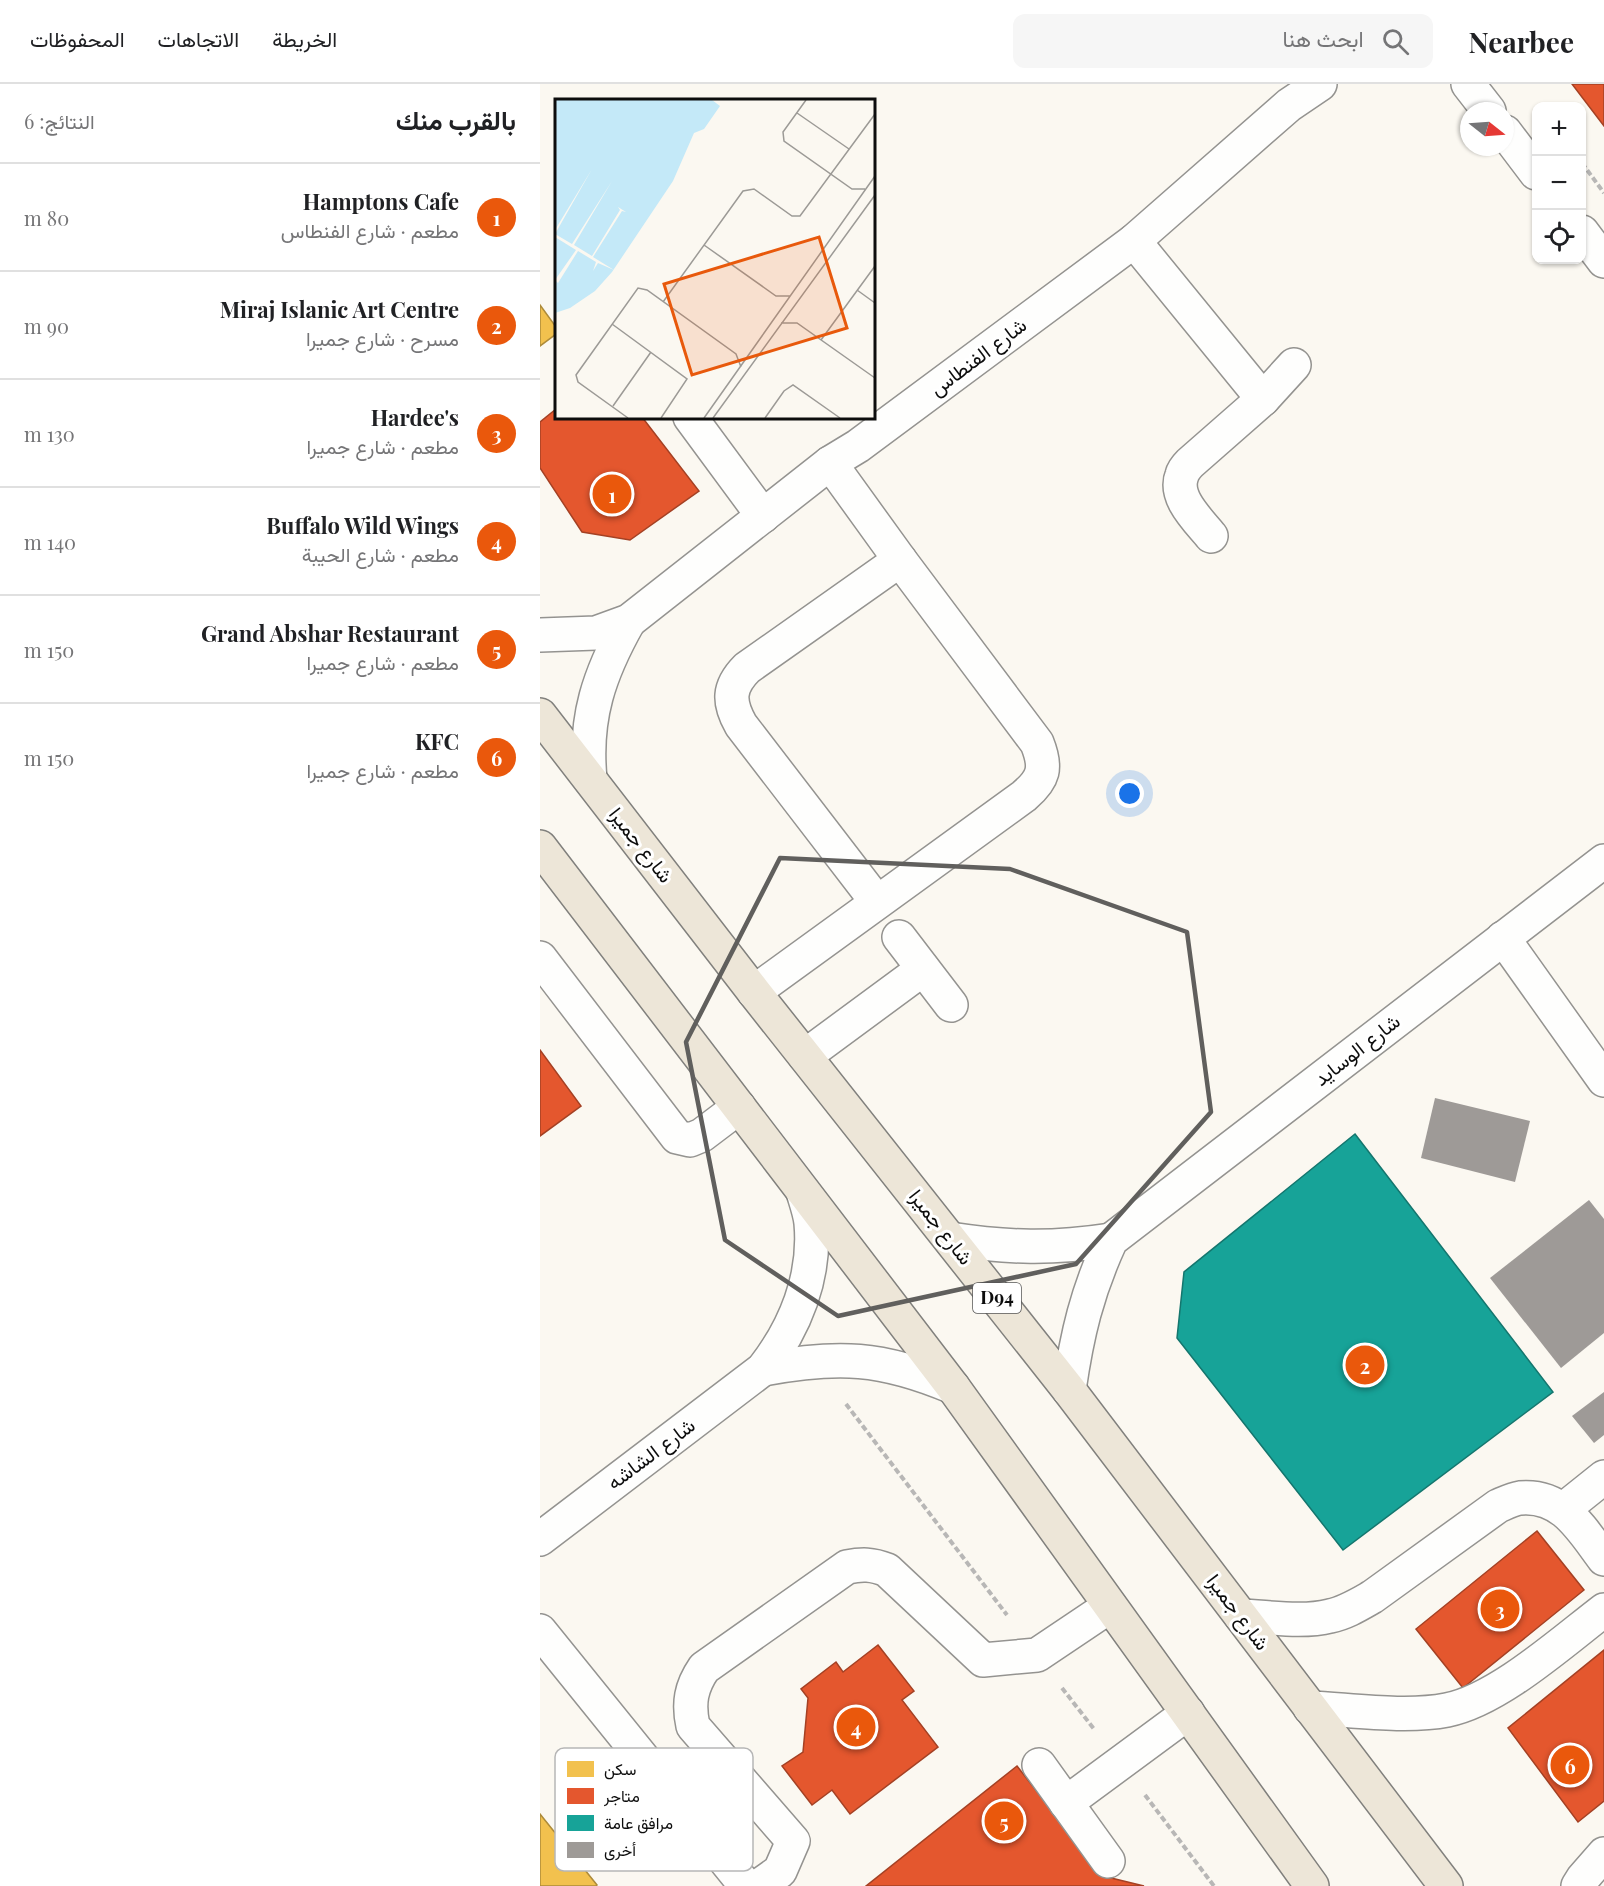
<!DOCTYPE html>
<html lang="ar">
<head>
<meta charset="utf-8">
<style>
  :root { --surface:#fff; --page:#f6f6f6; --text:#202124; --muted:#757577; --line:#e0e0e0; --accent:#ea580c }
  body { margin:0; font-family:"Playfair Display",Vazirmatn,serif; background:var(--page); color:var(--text); direction:rtl }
  .controls { position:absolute; right:18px; top:18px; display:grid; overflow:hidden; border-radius:12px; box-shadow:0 2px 4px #0004 }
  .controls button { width:54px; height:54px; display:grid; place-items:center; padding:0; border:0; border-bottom:2px solid var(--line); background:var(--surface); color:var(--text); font:30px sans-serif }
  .compass { position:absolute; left:920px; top:18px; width:54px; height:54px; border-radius:50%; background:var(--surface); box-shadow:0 2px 4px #0004; rotate:107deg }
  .you { position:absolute; left:590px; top:710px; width:21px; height:21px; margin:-15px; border:4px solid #fff; border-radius:50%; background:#1a73e8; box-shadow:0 0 0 9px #1a73e833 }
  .badge { display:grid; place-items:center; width:39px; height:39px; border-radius:50%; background:var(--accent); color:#fff; font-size:20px; font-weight:700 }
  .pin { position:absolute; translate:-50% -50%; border:3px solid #fff; box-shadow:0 2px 6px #0006 }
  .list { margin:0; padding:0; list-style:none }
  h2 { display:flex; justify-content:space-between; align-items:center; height:78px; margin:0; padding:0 24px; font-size:26px }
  h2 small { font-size:20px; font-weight:400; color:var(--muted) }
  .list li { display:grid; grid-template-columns:39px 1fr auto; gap:18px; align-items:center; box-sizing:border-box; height:108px; padding:0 24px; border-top:2px solid var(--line) }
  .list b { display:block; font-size:22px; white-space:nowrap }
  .list p { margin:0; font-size:20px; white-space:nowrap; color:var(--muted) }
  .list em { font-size:20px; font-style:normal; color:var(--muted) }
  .icon { flex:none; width:33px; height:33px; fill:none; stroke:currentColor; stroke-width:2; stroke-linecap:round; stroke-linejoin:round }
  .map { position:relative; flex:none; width:1064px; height:1802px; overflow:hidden; direction:ltr }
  header { display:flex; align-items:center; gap:36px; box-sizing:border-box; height:84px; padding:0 30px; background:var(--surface); border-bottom:2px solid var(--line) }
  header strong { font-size:28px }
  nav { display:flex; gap:33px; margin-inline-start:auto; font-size:21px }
  .search { width:420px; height:54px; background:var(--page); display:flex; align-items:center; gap:15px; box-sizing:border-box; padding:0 21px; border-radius:12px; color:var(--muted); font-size:22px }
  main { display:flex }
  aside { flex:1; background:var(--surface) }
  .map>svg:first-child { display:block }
  .homes { fill:#f2c14e; stroke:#ad8b3a; stroke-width:1.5 }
  .shops { fill:#e4572e; stroke:#a44124; stroke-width:1.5 }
  .public { fill:#17a398; stroke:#14766e; stroke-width:1.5 }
  .building { fill:#9e9a97 }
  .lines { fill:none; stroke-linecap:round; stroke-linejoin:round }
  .minor-casing { stroke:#949390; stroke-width:36 }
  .major-casing { stroke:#81807d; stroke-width:36 }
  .path { stroke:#b8b7b6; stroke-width:4; stroke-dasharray:6 3; stroke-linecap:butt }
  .minor { stroke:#fefefd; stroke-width:33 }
  .major { stroke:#ede6d8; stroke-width:33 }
  .marked { fill:none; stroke:#605f5d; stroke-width:4.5; stroke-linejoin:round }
  .labels { text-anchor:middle; stroke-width:6; stroke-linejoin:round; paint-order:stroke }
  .shield { fill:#fff; stroke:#565656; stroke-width:1.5 }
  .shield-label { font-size:18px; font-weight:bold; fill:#0d0d0d }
  .street-label { font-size:20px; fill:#0d0d0d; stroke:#fff }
  .inset-road { fill:none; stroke:#9c9a96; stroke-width:1.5 }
  .view { fill:#e8590c; fill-opacity:0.15; stroke:#e8590c; stroke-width:3 }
  .inset-edge { fill:none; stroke:#0d0d0d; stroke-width:3 }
  .key { fill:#fff; stroke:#b6b6b6; stroke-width:1.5 }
  .key-label { font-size:16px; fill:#0d0d0d }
</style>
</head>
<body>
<header>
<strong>Nearbee</strong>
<div class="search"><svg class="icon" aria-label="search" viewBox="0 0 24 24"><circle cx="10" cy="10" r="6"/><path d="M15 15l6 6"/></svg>ابحث هنا</div>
<nav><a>الخريطة</a><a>الاتجاهات</a><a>المحفوظات</a></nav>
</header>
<main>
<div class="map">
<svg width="1064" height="1802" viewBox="0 0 1064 1802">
  <rect width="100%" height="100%" fill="#fbf8f1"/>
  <g class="homes">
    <path d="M0,221L16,243V250L0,262Z"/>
    <path d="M0,1730L57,1801L56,1802H0Z"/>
  </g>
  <g class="shops">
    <path d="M1032,0H1064V42Z"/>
    <path d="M16,325V333H102L159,407L90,456L42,448L0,384V338Z"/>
    <path d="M0,966L41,1022L0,1052Z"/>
    <path d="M997,1447L1044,1506L923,1604L876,1545Z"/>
    <path d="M338,1561L374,1607L362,1616L398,1663L310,1730L292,1706L272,1721L242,1682L263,1668L268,1614L261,1605L296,1578L303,1588Z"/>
    <path d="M1064,1566V1717L1038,1738L968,1644Z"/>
    <path d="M477,1682L563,1792L604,1802H326Z"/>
  </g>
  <path class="public" d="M815,1050L1013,1308L803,1466L637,1254L644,1188Z"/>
  <g class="building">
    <path d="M895,1014L990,1037L975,1098L881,1074Z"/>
    <path d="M1049,1116L1064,1135V1249L1021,1284L950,1194Z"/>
    <path d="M1064,1308V1351L1054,1359L1032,1332Z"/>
  </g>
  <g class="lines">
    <defs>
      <g id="minor">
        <path d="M928,0L949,27"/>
        <path d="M965,48L996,89"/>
        <path d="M1042,148L1064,177"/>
        <path d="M594,157L723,315"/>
        <path d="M150,333L223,432"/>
        <path d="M671,452C658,436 633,413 642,391C643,387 647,382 650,379L723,315L754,281"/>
        <path d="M0,551L56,549L89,537L290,379L318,362L594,157L749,21L780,0"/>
        <path d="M50,695C44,634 59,590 89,537"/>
        <path d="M337,818L201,641C188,618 188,603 207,584L360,476"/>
        <path d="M359,853L411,921"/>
        <path d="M963,854L1064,996"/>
        <path d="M0,874L137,1053L150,1056L162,1051L199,1023"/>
        <path d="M214,908L484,712C504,695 507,684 497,659L360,476L290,379"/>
        <path d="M265,972L383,885"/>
        <path d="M410,1155C469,1164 512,1165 571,1156"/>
        <path d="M223,1285C298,1271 342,1273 413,1303"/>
        <path d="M529,1306C537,1250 547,1208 571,1156L1064,777"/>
        <path d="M1024,1425L1064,1393"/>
        <path d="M0,1455L223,1285C255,1244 276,1193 271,1139C270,1129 266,1118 263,1108"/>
        <path d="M701,1532C729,1533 762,1539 790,1532C805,1529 818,1521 832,1513L958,1422C965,1419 973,1415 980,1414C1023,1410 1042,1446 1064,1475"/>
        <path d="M0,1547L206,1802"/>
        <path d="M770,1624C812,1626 866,1634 907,1626C958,1616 1022,1558 1064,1526"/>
        <path d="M499,1681L568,1777"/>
        <path d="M526,1719L648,1629"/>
        <path d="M219,1802L240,1787L253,1757L153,1642C148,1619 151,1603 164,1584L307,1483C322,1480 332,1480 347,1486L443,1576L497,1571L570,1522"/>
        <path d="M1038,1802L1043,1794L1064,1770"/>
      </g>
      <g id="major">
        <path d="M0,631L214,908L529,1306L906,1802"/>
        <path d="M0,763L413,1303L772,1802"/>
      </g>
    </defs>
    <use href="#minor" class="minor-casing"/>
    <use href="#major" class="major-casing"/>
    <g class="path">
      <path d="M1042,79L1064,109"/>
      <path d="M306,1320L467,1531"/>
      <path d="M522,1604L554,1645"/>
      <path d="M605,1711L674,1802"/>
    </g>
    <use href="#minor" class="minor"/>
    <use href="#major" class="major"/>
  </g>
  <path class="marked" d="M240,774L470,785L647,848L671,1028L536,1180L298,1232L185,1156L146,958Z"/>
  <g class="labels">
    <rect class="shield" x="433" y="1199" width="48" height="30" rx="4.5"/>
    <g class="shield-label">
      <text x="457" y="1220">D94</text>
    </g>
    <g class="street-label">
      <text transform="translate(438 273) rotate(-37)" y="7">شارع الفنطاس</text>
      <text transform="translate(101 761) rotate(52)" y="7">شارع جميرا</text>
      <text transform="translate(817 966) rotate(-38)" y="7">شارع الوسايد</text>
      <text transform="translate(401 1143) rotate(52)" y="7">شارع جميرا</text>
      <text transform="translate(111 1370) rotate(-37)" y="7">شارع الشاشه</text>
      <text transform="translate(698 1528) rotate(53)" y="7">شارع جميرا</text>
    </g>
  </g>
  <g transform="translate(15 15)">
    <rect width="320" height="320" fill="#fbf8f1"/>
    <path d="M0,1H157L165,7L149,30L139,34L118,82L57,173L40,192L15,209L0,214Z" fill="#c4e9f8"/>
    <path d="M37,70L0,135L17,145L57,82L19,146L37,157L65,111L63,108L71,113L67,112L38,158L59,171L43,164L38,172L41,163L23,152L3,184L0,181L21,151L0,138V131Z" fill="#fbf8f1"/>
    <path class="inset-road" d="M251,1L228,33L229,42L297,90H310M242,14L294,50M149,146L221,197H235M302,191L320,204M108,203L188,92L199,90L237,117H245L320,15M226,224H242L320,279M57,225L132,280L106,319M266,241L320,167M58,307L96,253M73,319L23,283L21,276L83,189L92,191L181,255L186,268M149,319L320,77M158,319L320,96M210,319L229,292L238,286L285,319"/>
    <path class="view" d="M264,138L292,229L137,276L109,185Z"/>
    <rect width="320" height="320" class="inset-edge"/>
  </g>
  <rect x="15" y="1664" width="198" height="123" rx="9" class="key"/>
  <rect x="27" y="1677" width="27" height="16" fill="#f2c14e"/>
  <rect x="27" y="1704" width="27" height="16" fill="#e4572e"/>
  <rect x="27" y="1731" width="27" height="16" fill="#17a398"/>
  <rect x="27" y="1758" width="27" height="16" fill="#9e9a97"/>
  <g class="key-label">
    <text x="64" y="1691">سكن</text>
    <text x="64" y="1718">متاجر</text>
    <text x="64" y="1745">مرافق عامة</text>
    <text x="64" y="1772">أخرى</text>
  </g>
</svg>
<div class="controls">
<button>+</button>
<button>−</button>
<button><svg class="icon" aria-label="locate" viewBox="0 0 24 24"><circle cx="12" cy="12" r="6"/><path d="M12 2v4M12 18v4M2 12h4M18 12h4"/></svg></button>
</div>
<svg class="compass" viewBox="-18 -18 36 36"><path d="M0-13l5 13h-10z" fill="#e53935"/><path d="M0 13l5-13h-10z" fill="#757577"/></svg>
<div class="you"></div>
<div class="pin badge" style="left:72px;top:410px">1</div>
<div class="pin badge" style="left:825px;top:1281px">2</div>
<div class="pin badge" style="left:960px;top:1525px">3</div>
<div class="pin badge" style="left:316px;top:1643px">4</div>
<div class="pin badge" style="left:464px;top:1737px">5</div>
<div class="pin badge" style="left:1030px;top:1681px">6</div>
</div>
<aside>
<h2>بالقرب منك<small>النتائج: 6</small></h2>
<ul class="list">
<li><span class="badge">1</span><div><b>Hamptons Cafe</b><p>مطعم · شارع الفنطاس</p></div><em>80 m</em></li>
<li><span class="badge">2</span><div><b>Miraj Islanic Art Centre</b><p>مسرح · شارع جميرا</p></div><em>90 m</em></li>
<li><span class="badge">3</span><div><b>Hardee's</b><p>مطعم · شارع جميرا</p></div><em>130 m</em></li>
<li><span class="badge">4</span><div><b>Buffalo Wild Wings</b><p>مطعم · شارع الحيبة</p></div><em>140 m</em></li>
<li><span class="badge">5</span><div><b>Grand Abshar Restaurant</b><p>مطعم · شارع جميرا</p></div><em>150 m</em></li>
<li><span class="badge">6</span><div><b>KFC</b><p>مطعم · شارع جميرا</p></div><em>150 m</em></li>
</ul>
</aside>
</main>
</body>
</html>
